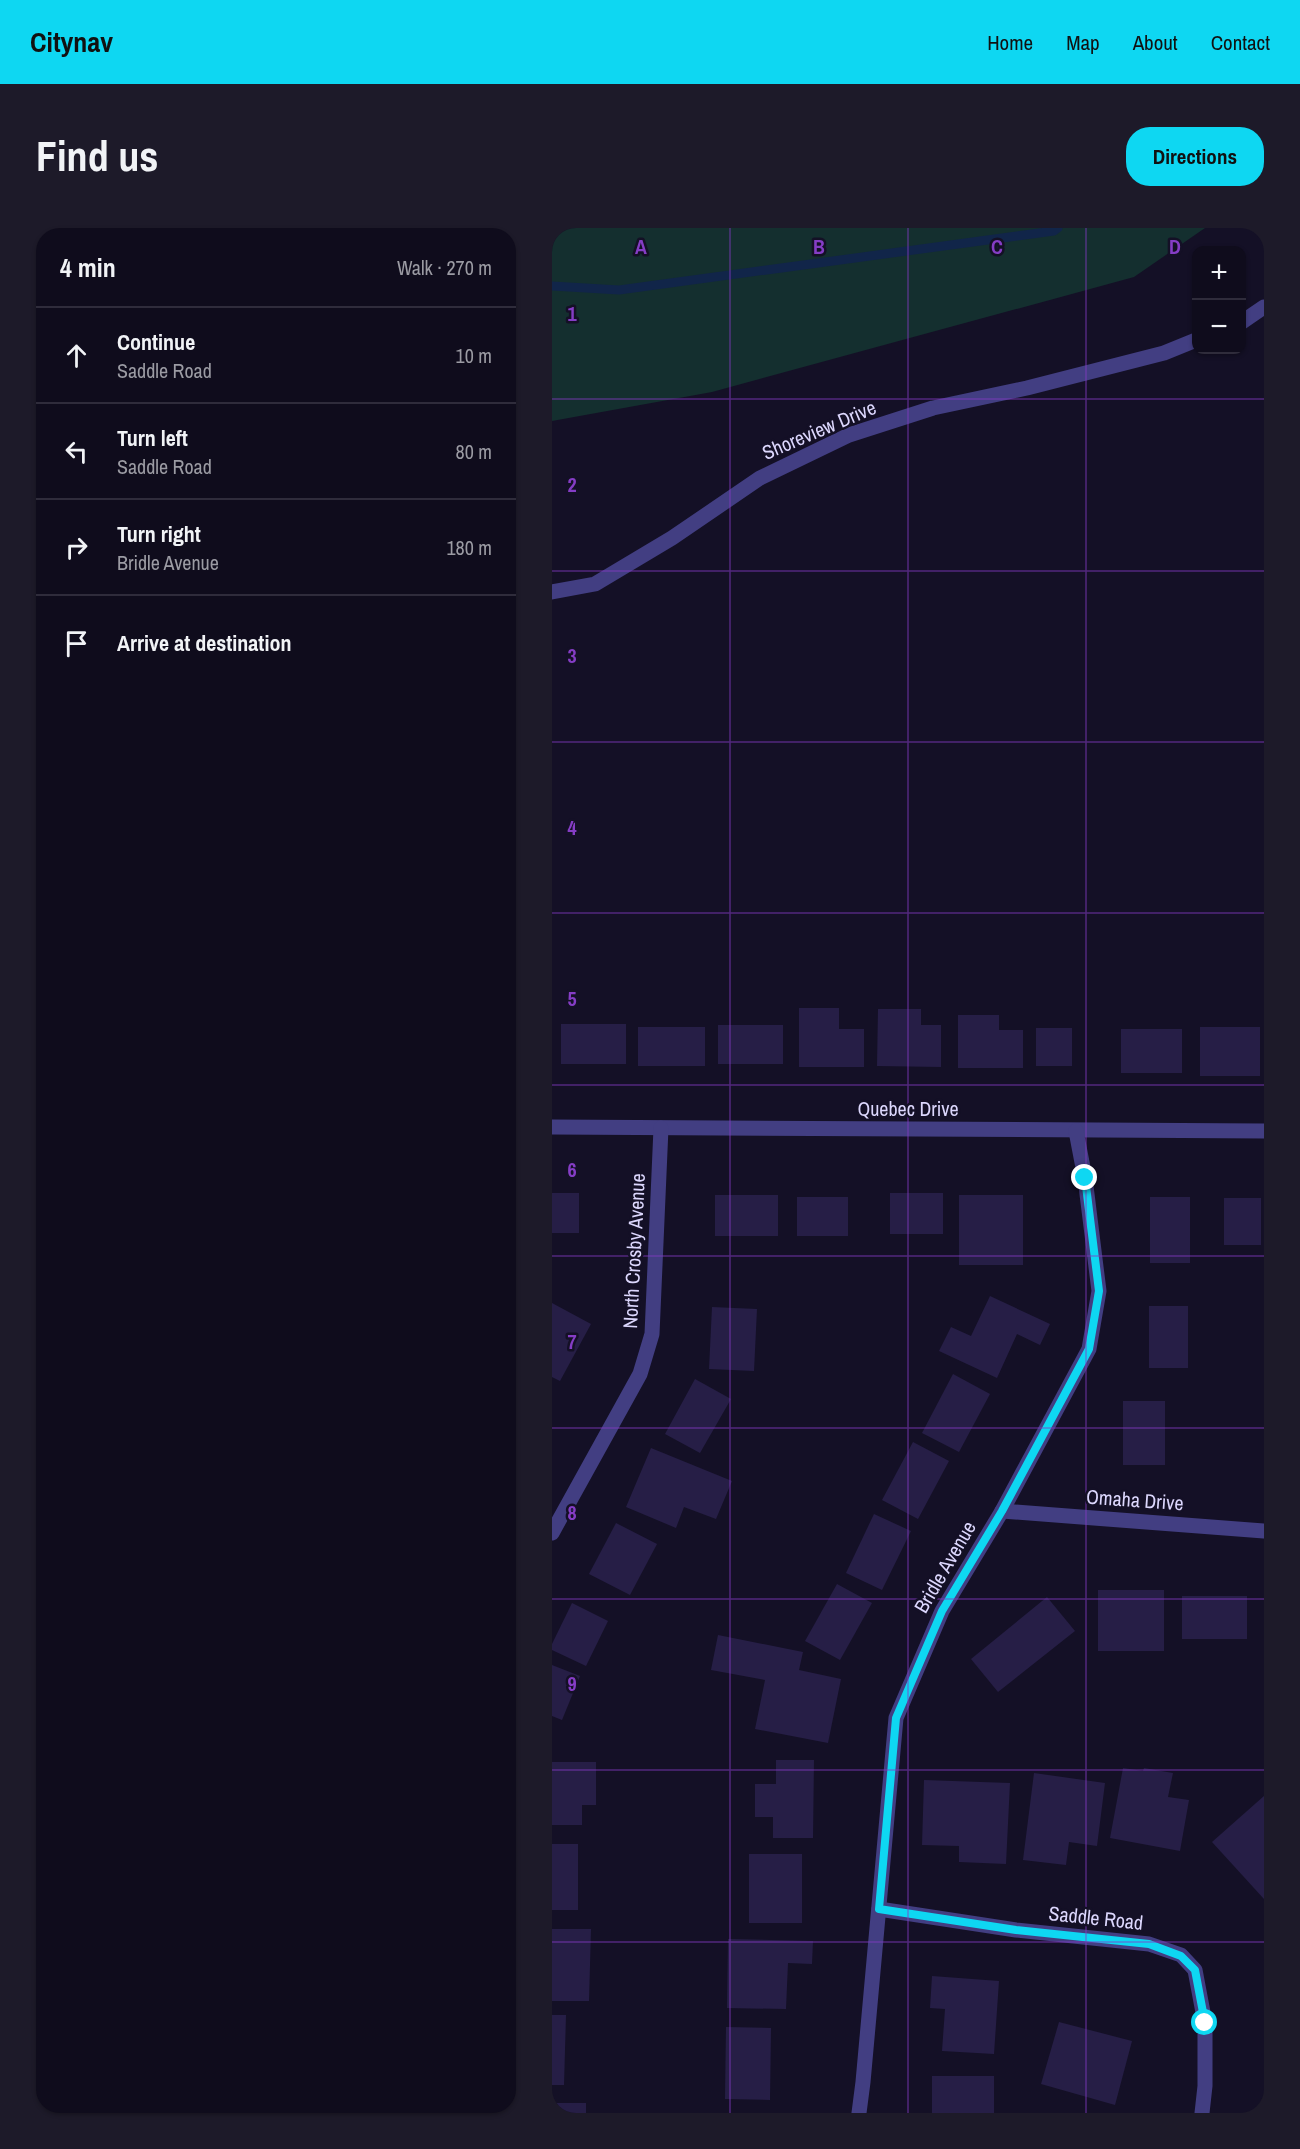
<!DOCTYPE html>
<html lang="en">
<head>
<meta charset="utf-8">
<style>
  :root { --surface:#0f0c1c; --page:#1d1a29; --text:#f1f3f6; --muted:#9b9ba3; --line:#2f2c3b; --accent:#0ed7f2 }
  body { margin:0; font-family:"Archivo Narrow",sans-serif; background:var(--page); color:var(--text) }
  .controls { position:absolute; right:18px; top:18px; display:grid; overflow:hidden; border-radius:12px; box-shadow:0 2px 4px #0004 }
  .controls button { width:54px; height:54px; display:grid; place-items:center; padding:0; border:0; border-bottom:2px solid var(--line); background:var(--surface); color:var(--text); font:30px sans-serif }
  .stop { position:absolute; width:18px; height:18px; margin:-14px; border:4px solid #0ed7f2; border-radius:50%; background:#fff }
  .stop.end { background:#0ed7f2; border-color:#fff; box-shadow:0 2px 6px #0008 }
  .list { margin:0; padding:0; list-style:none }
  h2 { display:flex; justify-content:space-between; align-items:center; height:78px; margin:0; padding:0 24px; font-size:26px }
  h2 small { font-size:20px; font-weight:400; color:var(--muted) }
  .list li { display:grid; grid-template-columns:39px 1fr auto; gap:18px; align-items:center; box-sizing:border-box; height:96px; padding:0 24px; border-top:2px solid var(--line) }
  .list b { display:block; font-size:22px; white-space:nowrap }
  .list p { margin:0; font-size:20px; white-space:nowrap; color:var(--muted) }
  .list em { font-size:20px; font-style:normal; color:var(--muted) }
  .icon { flex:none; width:33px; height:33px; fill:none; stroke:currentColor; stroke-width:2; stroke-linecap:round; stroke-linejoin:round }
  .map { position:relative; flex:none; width:712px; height:1885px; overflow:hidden; border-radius:24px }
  header { display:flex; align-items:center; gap:36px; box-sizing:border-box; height:84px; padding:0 30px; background:var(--accent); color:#111 }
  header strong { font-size:28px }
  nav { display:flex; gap:33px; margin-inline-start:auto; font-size:21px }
  .intro { display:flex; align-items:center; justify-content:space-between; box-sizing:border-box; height:144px; padding:0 36px }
  h1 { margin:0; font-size:42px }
  .button { padding:15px 27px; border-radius:24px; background:var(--accent); color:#111; font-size:21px; font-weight:700 }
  main { display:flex; gap:36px; padding:0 36px }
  aside { flex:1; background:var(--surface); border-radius:24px; box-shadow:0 2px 4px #0004 }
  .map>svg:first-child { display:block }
  .green { fill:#142f2f }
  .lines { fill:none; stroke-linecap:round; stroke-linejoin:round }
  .stream { stroke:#112549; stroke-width:9 }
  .building { fill:#261e46 }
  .minor { stroke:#423e82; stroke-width:15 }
  .route { stroke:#0ed7f2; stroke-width:8 }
  .grid { fill:none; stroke:#853dc5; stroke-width:1.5; stroke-opacity:0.55 }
  .labels { text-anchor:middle; stroke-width:5; stroke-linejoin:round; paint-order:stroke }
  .street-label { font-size:20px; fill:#dcd7fd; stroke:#141026 }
  .grid-label { font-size:20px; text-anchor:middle; font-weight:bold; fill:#853dc5; stroke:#141026; stroke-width:5; stroke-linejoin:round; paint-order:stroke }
</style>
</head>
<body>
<header>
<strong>Citynav</strong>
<nav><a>Home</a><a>Map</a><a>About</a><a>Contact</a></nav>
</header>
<div class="intro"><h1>Find us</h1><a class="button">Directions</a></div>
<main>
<aside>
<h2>4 min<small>Walk · 270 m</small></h2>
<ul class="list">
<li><svg class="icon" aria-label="ahead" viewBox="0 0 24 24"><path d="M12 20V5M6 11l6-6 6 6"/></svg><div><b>Continue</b><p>Saddle Road</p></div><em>10 m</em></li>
<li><svg class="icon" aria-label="left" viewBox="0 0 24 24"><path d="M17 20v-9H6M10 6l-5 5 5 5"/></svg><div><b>Turn left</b><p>Saddle Road</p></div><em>80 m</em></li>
<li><svg class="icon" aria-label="right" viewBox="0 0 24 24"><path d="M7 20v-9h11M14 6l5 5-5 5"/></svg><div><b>Turn right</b><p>Bridle Avenue</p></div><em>180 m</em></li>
<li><svg class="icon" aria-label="arrive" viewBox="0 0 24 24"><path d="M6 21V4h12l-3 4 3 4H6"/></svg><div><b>Arrive at destination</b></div></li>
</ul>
</aside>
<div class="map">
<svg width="712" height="1885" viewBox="0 0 712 1885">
  <rect width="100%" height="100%" fill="#141026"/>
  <path class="green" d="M0,0H653L582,49L160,164L0,193Z"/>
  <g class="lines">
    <path class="stream" d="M0,58L67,62L502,3L506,0"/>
  </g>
  <g class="building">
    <path d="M247,780H287V801H312V839H247Z"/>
    <path d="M326,781H369V797H389V839L325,838Z"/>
    <path d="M406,787H447V802H471V840H406Z"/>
    <rect x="9" y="796" width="65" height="40"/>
    <rect x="166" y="797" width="65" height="39"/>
    <rect x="86" y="799" width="67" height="39"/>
    <rect x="648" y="799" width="60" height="49"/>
    <rect x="484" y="800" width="36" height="38"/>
    <rect x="569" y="801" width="61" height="44"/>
    <rect x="0" y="965" width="27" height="40"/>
    <rect x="338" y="965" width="53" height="41"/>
    <rect x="163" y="967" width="63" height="41"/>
    <rect x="407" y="967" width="64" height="70"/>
    <rect x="245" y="969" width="51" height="39"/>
    <rect x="598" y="969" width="40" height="66"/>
    <rect x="672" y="970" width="37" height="47"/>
    <path d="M438,1068L498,1096L488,1117L465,1106L445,1150L387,1123L399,1099L419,1108Z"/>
    <path d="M0,1075L39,1096L8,1153L0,1149Z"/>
    <rect x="597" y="1078" width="39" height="62"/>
    <path d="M160,1079L205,1081L202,1143L157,1141Z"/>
    <path d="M401,1146L438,1166L407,1224L370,1205Z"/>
    <path d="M143,1151L179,1171L148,1225L113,1206Z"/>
    <rect x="571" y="1173" width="42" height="64"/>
    <path d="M361,1214L397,1233L366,1291L330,1272Z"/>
    <path d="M99,1220L180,1253L164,1291L132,1279L124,1300L74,1279Z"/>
    <path d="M322,1286L359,1303L330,1362L294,1345Z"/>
    <path d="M64,1295L105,1316L78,1367L37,1346Z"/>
    <path d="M285,1356L320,1375L288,1432L253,1413Z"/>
    <rect x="546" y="1362" width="66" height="61"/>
    <rect x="630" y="1368" width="65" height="43"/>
    <path d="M495,1369L523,1403L446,1464L419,1431Z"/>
    <path d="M20,1375L56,1393L34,1438L0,1422V1416Z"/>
    <path d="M166,1407L251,1424L247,1442L289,1451L276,1515L203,1501L213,1452L159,1442Z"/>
    <path d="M0,1437L28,1448L10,1492L0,1488Z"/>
    <path d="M224,1532H262L261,1610H221V1589H203V1556H224Z"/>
    <path d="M0,1534H44V1577H30V1597H0Z"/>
    <path d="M571,1540L591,1543L592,1540L621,1545L616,1569L637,1572L628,1623L558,1610Z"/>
    <path d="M482,1545L553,1555L545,1618L517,1614L514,1637L471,1632Z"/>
    <path d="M372,1552L458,1555L454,1636L407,1634V1618L370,1617Z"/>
    <path d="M712,1568V1671L660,1614Z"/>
    <rect x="0" y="1616" width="26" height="66"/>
    <rect x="197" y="1626" width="53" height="69"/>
    <path d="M0,1701H39L37,1773H0Z"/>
    <path d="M176,1711L261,1713L260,1736L236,1735L234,1781L175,1780Z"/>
    <path d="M380,1748L447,1753L442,1826L390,1823L393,1781L378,1780Z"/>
    <path d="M0,1787H14L12,1857H0Z"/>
    <path d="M507,1794L580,1813L563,1877L489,1856Z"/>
    <path d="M174,1799L219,1800L218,1872L173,1871Z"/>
    <rect x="380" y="1848" width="62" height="37"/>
    <rect x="0" y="1875" width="34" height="10"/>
  </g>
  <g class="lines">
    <g class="minor">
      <path d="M690,94L712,79"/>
      <path d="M0,364L43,356L120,310L208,250L297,207L381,180L475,160L612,125L644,112"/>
      <path d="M0,899L712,903"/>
      <path d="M450,1283L712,1303"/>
      <path d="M0,1305L88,1146L100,1106L109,900"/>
      <path d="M327,1681L464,1702L597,1716L629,1727L643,1742L653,1795V1858L650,1885"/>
      <path d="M307,1885L311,1854L344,1490L390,1383L450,1283L537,1121L547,1063L533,950L524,903"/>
    </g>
  </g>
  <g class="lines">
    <path class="route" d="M533,950L547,1063L537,1121L450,1283L390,1383L344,1490L327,1681L464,1702L597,1716L629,1728L643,1742L653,1795"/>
  </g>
  <path class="grid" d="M178,0V1885M356,0V1885M534,0V1885M0,171H712M0,343H712M0,514H712M0,685H712M0,857H712M0,1028H712M0,1200H712M0,1371H712M0,1542H712M0,1714H712"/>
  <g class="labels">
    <g class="street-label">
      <text transform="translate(267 202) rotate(-23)" y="7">Shoreview Drive</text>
      <text x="356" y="888">Quebec Drive</text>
      <text transform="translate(82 1023) rotate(-87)" y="7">North Crosby Avenue</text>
      <text transform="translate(583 1272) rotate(4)" y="7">Omaha Drive</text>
      <text transform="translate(393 1339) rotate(-60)" y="7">Bridle Avenue</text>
      <text transform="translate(544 1690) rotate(6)" y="7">Saddle Road</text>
    </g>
  </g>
  <g class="grid-label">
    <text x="89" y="26">A</text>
    <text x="267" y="26">B</text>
    <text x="445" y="26">C</text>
    <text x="623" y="26">D</text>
    <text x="20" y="93">1</text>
    <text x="20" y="264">2</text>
    <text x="20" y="435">3</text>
    <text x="20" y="607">4</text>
    <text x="20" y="778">5</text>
    <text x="20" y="949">6</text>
    <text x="20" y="1121">7</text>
    <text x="20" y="1292">8</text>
    <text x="20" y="1463">9</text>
  </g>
</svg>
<div class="controls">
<button>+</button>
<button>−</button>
</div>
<div class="stop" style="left:653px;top:1795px"></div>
<div class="stop end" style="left:533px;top:950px"></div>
</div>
</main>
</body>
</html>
